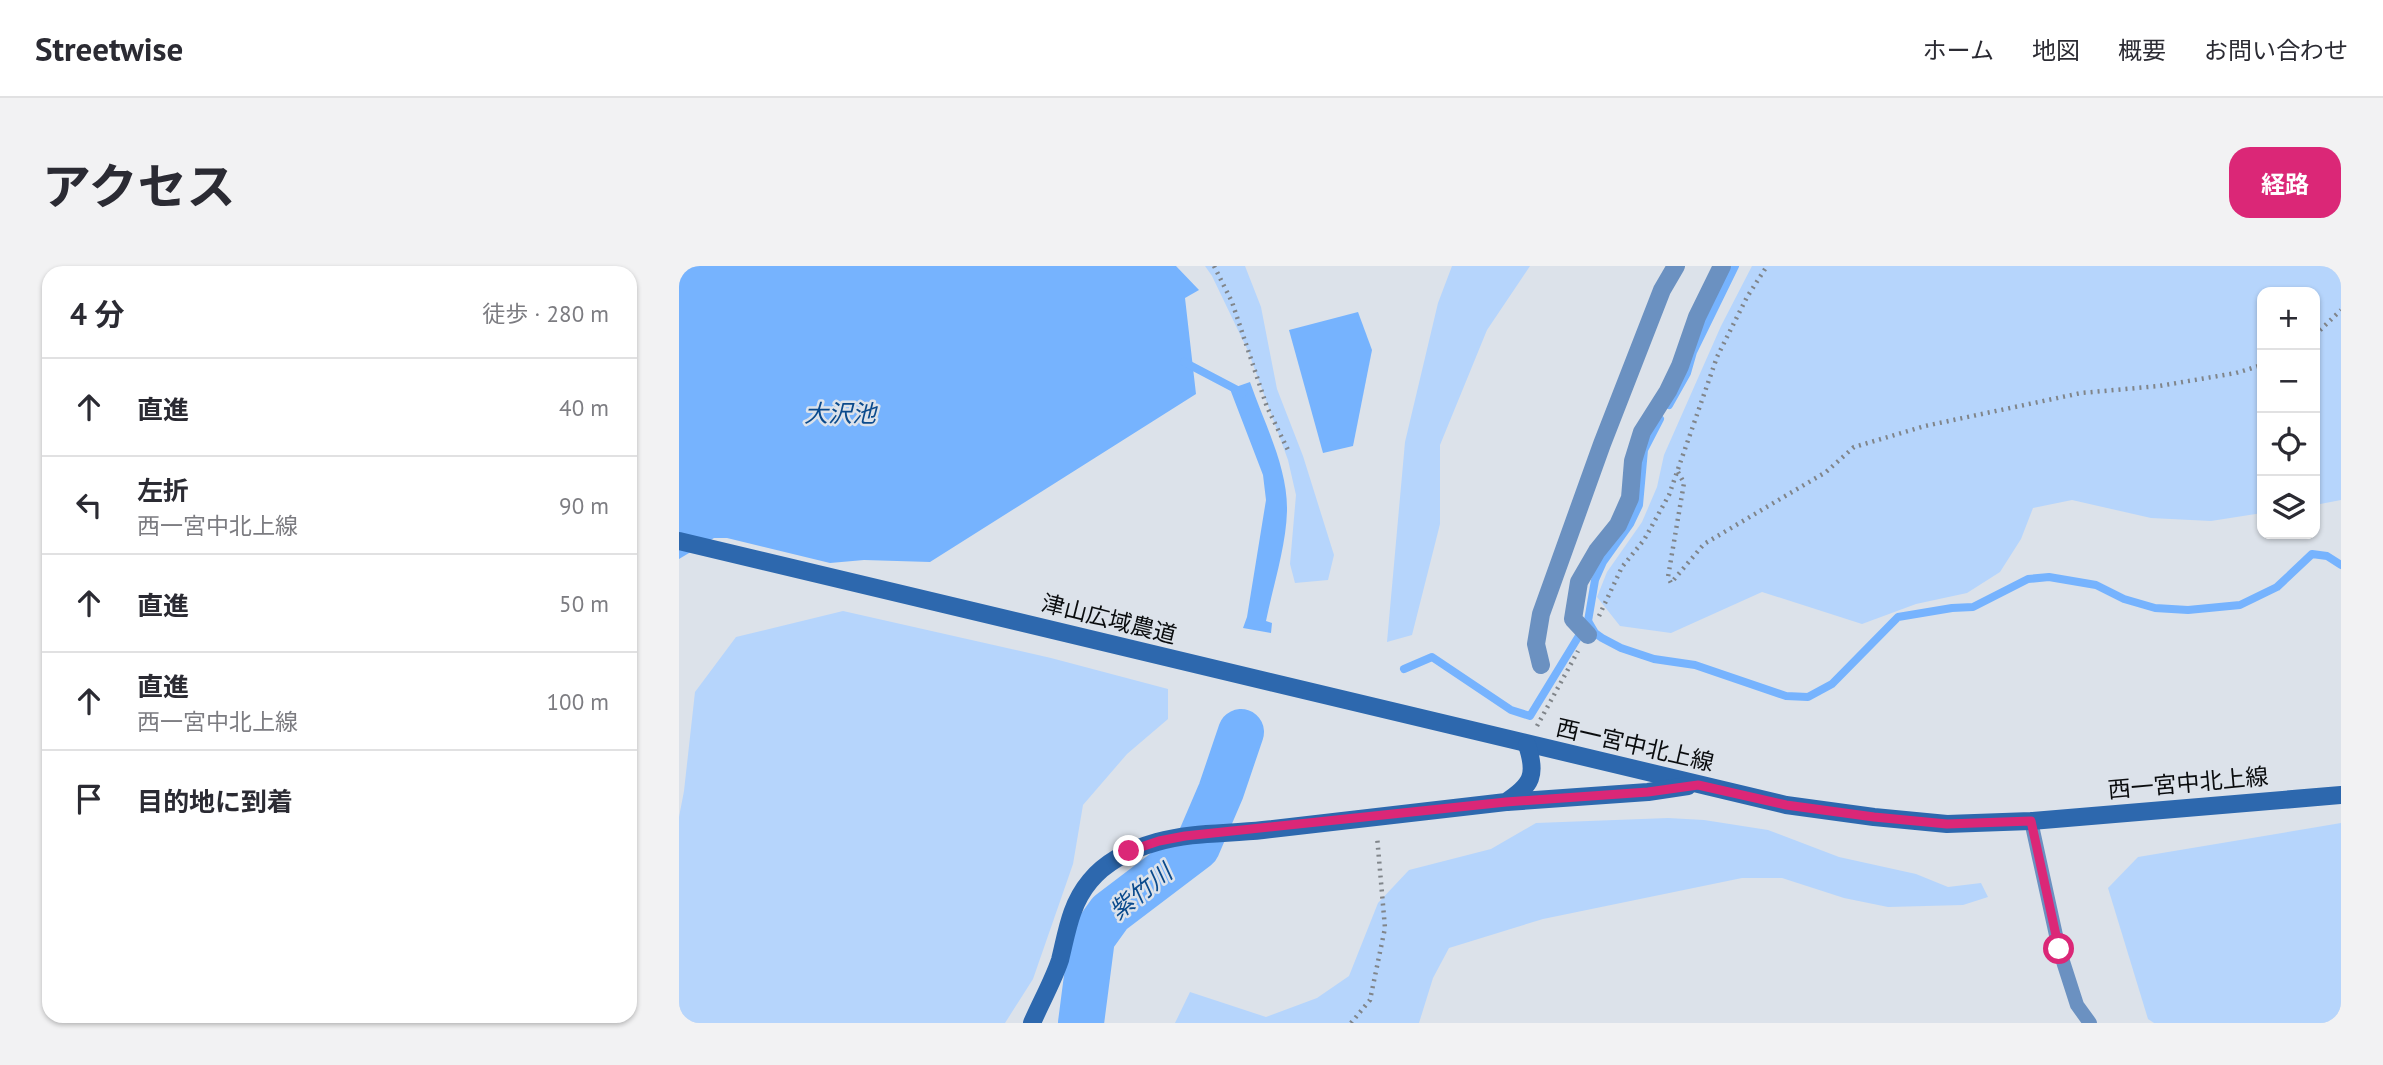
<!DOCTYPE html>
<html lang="ja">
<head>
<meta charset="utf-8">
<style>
  :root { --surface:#fff; --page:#f2f2f3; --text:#2b2b33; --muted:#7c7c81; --line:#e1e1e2; --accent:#db2777 }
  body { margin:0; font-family:"PT Sans","Noto Sans JP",sans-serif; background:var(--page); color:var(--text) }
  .controls { position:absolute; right:21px; top:21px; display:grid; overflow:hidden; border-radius:14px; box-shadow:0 2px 5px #0004 }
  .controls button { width:63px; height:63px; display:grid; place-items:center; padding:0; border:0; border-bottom:2px solid var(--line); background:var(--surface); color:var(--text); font:35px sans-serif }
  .stop { position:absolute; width:21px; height:21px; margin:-16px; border:5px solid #db2777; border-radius:50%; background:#fff }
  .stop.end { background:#db2777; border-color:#fff; box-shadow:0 2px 7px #0008 }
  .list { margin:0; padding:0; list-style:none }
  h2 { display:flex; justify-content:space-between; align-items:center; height:91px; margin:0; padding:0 28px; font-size:30px }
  h2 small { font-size:23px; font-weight:400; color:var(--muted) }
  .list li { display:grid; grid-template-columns:46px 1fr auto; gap:21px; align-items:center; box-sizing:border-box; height:98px; padding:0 28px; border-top:2px solid var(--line) }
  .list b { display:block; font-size:26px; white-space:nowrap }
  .list p { margin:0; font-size:23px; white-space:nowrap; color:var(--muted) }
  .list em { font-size:23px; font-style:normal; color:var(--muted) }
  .icon { flex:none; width:38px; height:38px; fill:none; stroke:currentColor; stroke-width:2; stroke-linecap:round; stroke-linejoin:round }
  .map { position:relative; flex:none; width:1662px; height:757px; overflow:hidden; border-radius:21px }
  header { display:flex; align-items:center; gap:42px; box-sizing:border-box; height:98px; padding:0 35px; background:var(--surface); border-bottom:2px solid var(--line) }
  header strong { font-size:33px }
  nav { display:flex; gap:38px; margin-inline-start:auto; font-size:24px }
  .intro { display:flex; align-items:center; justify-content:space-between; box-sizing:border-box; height:168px; padding:0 42px }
  h1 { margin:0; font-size:49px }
  .button { padding:18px 32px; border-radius:21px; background:var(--accent); color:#fff; font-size:24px; font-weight:700 }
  main { display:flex; gap:42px; padding:0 42px }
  aside { flex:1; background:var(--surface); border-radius:21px; box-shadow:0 2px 5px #0004 }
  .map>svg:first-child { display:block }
  .green { fill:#b6d5fc }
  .water { fill:#76b3fe }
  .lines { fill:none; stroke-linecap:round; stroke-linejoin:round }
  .stream { stroke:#76b3fe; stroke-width:8 }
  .river { stroke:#76b3fe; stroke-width:46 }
  .path { stroke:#80858a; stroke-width:4.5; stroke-dasharray:2 5; stroke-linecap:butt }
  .lane { stroke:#6b91c1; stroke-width:14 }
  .street { stroke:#6b91c1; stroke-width:18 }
  .secondary { stroke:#2d68ae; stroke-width:18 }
  .route { stroke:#db2777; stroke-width:9 }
  .labels { text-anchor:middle; stroke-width:5; stroke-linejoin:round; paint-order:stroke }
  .street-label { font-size:23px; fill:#0a0c0e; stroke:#dce2ea }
  .water-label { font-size:24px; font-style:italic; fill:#0a4a8c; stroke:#dce2ea }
</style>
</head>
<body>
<header>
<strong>Streetwise</strong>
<nav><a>ホーム</a><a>地図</a><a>概要</a><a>お問い合わせ</a></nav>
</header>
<div class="intro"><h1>アクセス</h1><a class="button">経路</a></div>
<main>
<aside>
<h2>4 分<small>徒歩 · 280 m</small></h2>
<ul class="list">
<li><svg class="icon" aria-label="ahead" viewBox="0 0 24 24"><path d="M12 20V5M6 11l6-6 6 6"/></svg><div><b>直進</b></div><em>40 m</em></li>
<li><svg class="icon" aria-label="left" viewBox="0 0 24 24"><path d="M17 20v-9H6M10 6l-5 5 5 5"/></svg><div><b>左折</b><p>西一宮中北上線</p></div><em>90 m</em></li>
<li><svg class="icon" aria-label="ahead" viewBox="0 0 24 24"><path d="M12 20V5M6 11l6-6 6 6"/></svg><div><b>直進</b></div><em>50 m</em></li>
<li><svg class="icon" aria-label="ahead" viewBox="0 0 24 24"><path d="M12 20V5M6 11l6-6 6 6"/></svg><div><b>直進</b><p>西一宮中北上線</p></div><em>100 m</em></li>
<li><svg class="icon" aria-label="arrive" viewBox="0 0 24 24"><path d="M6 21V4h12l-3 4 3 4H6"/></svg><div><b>目的地に到着</b></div></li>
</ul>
</aside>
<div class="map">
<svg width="1662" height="757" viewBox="0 0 1662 757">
  <rect width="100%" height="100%" fill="#dce2ea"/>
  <g class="green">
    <path d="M526,0H566L582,41L598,123L624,190L655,289L649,314L616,317L611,298L617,229L609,194L569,85L533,10Z"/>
    <path d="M773,0H851L808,64L761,179V258L733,369L708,376L726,176L759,37Z"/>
    <path d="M1073,0H1662V234L1636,239V26H1583V247L1532,255L1472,252L1393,234L1354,242L1342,273L1321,306L1288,327L1237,338L1183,358L1083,326L992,367L941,360L918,331L928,306L963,256L978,221L985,189L1042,60Z"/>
    <path d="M164,345L372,392L489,423V453L448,488L404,539L394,598L354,713L326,757H0V551L5,525L16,426L57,371Z"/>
    <path d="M989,552L1025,554L1089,564L1160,591L1237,608L1269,621L1302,617L1309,631L1284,639L1209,641L1165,632L1103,612H1063L864,653L770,682L754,712L740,757H496L511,726L587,751L638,732L670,710L699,637L730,604L812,583L857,557Z"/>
    <path d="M1662,557V757H1475L1469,753L1429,622L1459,591Z"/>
  </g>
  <g class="water">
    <path d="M0,0H497L520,24L506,32L517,128L251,296L185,294L151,297L48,272H35L0,293Z"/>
    <path d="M679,46L693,84L674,180L644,187L610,64Z"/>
    <path d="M571,116C585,157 609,201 608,245C607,281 594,320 587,355L593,357L592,367L564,362L568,351L587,234L584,209L551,123Z"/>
  </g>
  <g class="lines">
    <g class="stream">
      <path d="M505,96L564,127"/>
      <path d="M990,139L1008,107L1014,86L1056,0"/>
      <path d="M909,355L916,367L923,372L942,382L975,393L1016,399L1107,430L1129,431L1153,418L1219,351L1273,342L1294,341L1349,313L1370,311L1417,319L1445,333L1476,342L1509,344L1561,339L1598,321L1633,288L1648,290L1662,299"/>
      <path d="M725,403L753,391L832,444L851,450L909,355L916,314L924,296L951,258L960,239L965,184L981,153"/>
    </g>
    <path class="river" d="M402,757L413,672L431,647L518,581L542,525L562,466"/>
    <g class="path">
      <path d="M535,0L553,36L588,141L609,184"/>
      <path d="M1636,69L1662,44"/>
      <path d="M999,206L1005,217L989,311L992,317L1025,278L1147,206L1175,181L1246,160L1402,127L1480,120L1557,107L1583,99"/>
      <path d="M920,350L943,301L965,274L990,229L1038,91L1068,31L1088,0"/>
      <path d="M858,460L899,385"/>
      <path d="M672,757L691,734L706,662L698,570"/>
    </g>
    <path class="lane" d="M1352,555L1380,683L1398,739L1411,757"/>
    <g class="street">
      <path d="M909,369L894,353L900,316L918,285L939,259L951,232L954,195L963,166L989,125L1001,100L1018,51L1043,0"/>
      <path d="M862,399L857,378L862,348L923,178L983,24L997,0"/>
    </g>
    <g class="secondary">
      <path d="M0,275L1107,539L1195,551L1268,558L1352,555L1662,529"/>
      <path d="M828,536L969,526L1009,520"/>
      <path d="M353,757C362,736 374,715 381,694C388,666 391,639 411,615C428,594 453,583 478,576C512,566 549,568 584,564C665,555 746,546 827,536C853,519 858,509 848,479"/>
    </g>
  </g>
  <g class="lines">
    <path class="route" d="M450,585L480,575L506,570L827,536L969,526L1019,519L1107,539L1195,551L1268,558L1352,555L1380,683"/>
  </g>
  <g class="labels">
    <g class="street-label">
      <text transform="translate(430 353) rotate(14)" y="8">津山広域農道</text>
      <text transform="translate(956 479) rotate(13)" y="8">西一宮中北上線</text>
      <text transform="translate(1509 517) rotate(-5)" y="8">西一宮中北上線</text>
    </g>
    <g class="water-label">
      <text x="161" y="156">大沢池</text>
      <text transform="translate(462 626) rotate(-39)" y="8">紫竹川</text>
    </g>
  </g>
</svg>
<div class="controls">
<button>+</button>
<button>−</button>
<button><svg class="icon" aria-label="locate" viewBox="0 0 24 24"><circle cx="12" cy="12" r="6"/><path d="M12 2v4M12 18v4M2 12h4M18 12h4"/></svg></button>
<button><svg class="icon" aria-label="layers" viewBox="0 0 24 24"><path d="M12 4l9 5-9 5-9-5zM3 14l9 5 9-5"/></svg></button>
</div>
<div class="stop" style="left:1380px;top:683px"></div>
<div class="stop end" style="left:450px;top:585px"></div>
</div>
</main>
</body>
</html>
